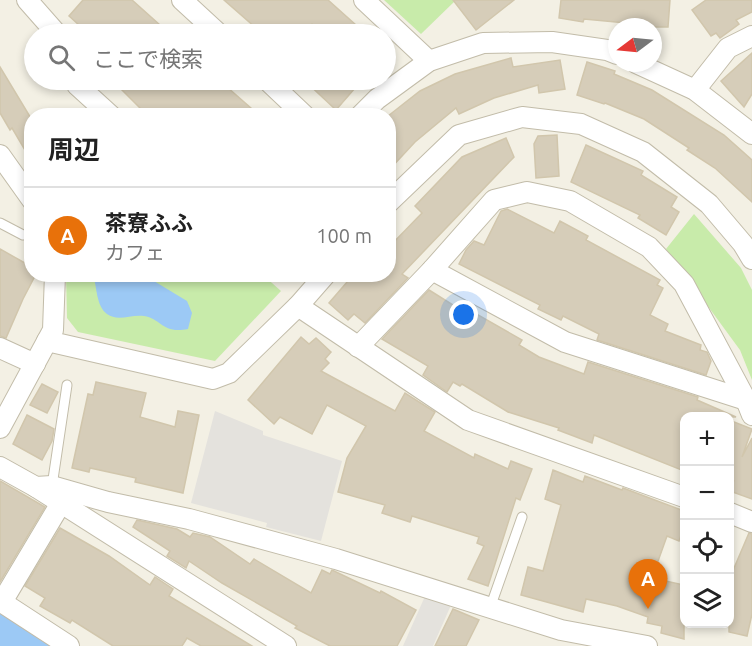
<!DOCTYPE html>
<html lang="ja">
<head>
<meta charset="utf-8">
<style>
  :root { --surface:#fff; --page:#f6f6f6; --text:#222; --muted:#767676; --line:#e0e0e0; --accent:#ff4710 }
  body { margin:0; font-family:Ubuntu,"Noto Sans JP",sans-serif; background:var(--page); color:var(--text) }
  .controls { position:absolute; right:18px; bottom:18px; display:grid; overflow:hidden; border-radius:12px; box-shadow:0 3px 9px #0003 }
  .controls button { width:54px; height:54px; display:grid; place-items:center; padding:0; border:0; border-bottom:2px solid var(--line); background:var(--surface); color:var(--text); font:30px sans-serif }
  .compass { position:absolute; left:608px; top:18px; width:54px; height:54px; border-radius:50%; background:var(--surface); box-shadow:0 3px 9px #0003; rotate:254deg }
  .you { position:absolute; left:464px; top:315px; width:21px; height:21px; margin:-15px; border:4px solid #fff; border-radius:50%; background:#1a73e8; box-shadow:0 0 0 9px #1a73e833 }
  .badge { display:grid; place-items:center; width:39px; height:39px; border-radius:50%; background:var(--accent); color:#fff; font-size:20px; font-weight:700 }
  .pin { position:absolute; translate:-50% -50px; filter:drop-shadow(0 2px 3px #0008) }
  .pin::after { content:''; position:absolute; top:32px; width:21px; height:18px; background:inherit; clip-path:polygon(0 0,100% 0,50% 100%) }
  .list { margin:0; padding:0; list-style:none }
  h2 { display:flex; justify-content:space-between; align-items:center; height:78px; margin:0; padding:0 24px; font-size:26px }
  h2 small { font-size:20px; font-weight:400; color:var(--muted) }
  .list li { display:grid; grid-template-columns:39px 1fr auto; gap:18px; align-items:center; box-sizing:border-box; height:96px; padding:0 24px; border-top:2px solid var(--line) }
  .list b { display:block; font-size:22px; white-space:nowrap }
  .list p { margin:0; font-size:20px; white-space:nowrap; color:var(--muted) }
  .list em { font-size:20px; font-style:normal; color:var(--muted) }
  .icon { flex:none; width:33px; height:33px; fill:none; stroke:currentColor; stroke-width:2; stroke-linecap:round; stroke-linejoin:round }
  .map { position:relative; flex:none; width:752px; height:646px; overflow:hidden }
  .search { position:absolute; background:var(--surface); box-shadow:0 3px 9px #0003; left:24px; top:24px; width:372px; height:66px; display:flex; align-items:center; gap:15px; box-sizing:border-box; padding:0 21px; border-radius:33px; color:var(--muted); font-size:22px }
  .panel { position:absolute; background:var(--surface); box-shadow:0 3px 9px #0003; left:24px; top:108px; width:372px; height:174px; border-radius:24px }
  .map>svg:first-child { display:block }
  .green { fill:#c8ebaa }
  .parking { fill:#e4e2dd }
  .water { fill:#9cc9f5 }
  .building { fill:#d6cdb9; stroke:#d1c6ac; stroke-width:1.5 }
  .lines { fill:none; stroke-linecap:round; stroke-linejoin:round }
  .lane-casing { stroke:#c2bca9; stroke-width:11 }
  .street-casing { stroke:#c2bca9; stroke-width:22 }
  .lane { stroke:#fff; stroke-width:9 }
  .street { stroke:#fff; stroke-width:20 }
</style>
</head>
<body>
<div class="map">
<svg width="752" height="646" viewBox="0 0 752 646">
  <rect width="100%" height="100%" fill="#f3f0e4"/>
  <g class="green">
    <path d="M384,0H456L421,34Z"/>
    <path d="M694,214L741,268L752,290V380L740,350L666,249Z"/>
    <path d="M66,275H263L281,291L215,361L78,332L67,318Z"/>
  </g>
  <g class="parking">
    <path d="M215,411L263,431V435L342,461L321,541L266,527L267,523L191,503Z"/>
    <path d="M426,594L451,605L433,646H403Z"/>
  </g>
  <g class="water">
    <path d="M93,275H144L187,301L192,313L188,329C162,334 162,319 144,316C131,314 118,322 107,314C96,306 97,286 93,275Z"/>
    <path d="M0,609L57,646H0Z"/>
  </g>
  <g class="building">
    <path d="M83,0H132L170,34H89L69,16Z"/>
    <path d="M224,0H328L366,34H323L312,24L303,34H263Z"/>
    <path d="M453,0H514L476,30Z"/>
    <path d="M561,0H670L668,27H637V24L584,19L583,22L559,18Z"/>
    <path d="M706,0H752V12L736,20L739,24L720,38L716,33L711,36L692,10Z"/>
    <path d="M752,53V94L744,107L721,81Z"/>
    <path d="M511,58L513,67L560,60L565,89L539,93L538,85L494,98L459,114L456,108L415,142L388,171V116L420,91L455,74Z"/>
    <path d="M587,62L615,71L614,74L652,90L724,135L752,160V202L715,168L687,150L689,148L644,119L605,103L604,104L577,95Z"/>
    <path d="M0,67L32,120V162L12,128L10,130L0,113Z"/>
    <path d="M112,80H219L260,116H148Z"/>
    <path d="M304,80H362L336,110Z"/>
    <path d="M557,135L559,176L536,178L534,144L538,136Z"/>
    <path d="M506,138L514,157L402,274L408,278L365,323L354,314L348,320L329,303L354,274H388V248L422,213L415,206L462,157Z"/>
    <path d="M586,145L643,171L641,175L677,197L671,207L679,212L666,235L638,218L640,215L571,182Z"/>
    <path d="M507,209L554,233L560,221L588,236L586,240L660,280L657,285L663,288L650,315L668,324L665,331L701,345L700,350L707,352L711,361L706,375L597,340L599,334L563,316L561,320L538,309L540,305L459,264L466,250L474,241L484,245L501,211Z"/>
    <path d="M0,249L32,267V274H36L23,299L6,338L0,336Z"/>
    <path d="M429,290L464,312L466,308L522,340L519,345L539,357L584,374L588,362L698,397L697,400L736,417H684V471L594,435L592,443L558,430L559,428L508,412L462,384L460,386L453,382L447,392L423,375L428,366L382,339Z"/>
    <path d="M301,337L309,344L316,338L331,352L325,359L329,363L321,371L395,411L405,393L435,412L424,431L474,458L475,454L508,469L511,461L532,469L520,500L516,498L488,586L468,579L484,546L477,543L479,537L412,516L410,522L382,513L385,505L338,492L347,458L366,426L327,405L312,434L280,417L274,424L248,400Z"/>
    <path d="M96,382L146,393L140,417L175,427L178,411L199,415L183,493L135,482L136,478L90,468L89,472L72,468L88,394L93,395Z"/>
    <path d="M42,384L58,392L47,413L30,405Z"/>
    <path d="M27,415L54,429L52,441L42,460L13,444Z"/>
    <path d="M729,420L752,429L742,457L752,438V499L730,491L734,480L732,486H729Z"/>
    <path d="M553,470L583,482L585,476L622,490L623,488L684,511V527L679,541L667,536L652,578L684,585V639L661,633L662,626L647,623L648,617L617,606L586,599L583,612L521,595L528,567L543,571L561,505L545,499Z"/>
    <path d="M0,481L45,507L0,582Z"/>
    <path d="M137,520L177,529L190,537L193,533L210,537L250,564L254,559L311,593L322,570L330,574L332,570L380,593L381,591L416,610L397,646H330L295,628L297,626L222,583L189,561L186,568L167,556L170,551L133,527Z"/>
    <path d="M60,528L109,556L150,585L155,577L173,589L169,596L252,646H201L187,638L182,646H113L72,620L70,623L40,606L45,598L25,586Z"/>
    <path d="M749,533L752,534V614L747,636L729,632V580Z"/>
    <path d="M453,609L479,620L466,646H435Z"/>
  </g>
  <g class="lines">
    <defs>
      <g id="lane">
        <path d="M0,223L23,235"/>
        <path d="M52,486L67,385"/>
        <path d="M490,608L522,517"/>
      </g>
      <g id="street">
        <path d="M27,0L57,34"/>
        <path d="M182,0L219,34"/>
        <path d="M364,0L429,61"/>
        <path d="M636,63L695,90L752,134"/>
        <path d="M75,80L77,85L111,116"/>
        <path d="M267,80L305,116"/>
        <path d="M695,90L728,48L752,36"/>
        <path d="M360,116L377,99L429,61L483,43L552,42L607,50L617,54"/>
        <path d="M0,155L32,200"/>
        <path d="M388,203L459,135L522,117L581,124L643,152L709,204L743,244L752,259"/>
        <path d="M432,270L565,342L746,400"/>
        <path d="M298,306L468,420L684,497"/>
        <path d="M47,341L213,379L229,373L298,306L326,274"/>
        <path d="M358,347L432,270L494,200L527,192L570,201L649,247L684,284L746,400L752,415"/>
        <path d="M0,348L35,364"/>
        <path d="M0,428L53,330L55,274"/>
        <path d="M0,467L36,487L286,646"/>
        <path d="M36,487L52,486L108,502L189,519L336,559L561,630L647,646"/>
        <path d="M730,513L752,522"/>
        <path d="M0,601L69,646"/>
        <path d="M2,602L61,503"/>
      </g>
    </defs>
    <use href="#lane" class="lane-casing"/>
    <use href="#street" class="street-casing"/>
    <use href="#lane" class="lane"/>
    <use href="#street" class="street"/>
  </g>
</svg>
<div class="controls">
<button>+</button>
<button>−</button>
<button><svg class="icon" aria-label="locate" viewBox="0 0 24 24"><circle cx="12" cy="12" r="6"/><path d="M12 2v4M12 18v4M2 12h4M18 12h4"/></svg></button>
<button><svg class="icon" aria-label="layers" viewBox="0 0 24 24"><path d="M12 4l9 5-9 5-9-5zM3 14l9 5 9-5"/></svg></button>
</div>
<svg class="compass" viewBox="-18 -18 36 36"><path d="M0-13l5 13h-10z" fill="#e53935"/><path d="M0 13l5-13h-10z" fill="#767676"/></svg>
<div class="you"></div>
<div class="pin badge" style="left:648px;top:609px;background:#e8710a">A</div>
<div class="search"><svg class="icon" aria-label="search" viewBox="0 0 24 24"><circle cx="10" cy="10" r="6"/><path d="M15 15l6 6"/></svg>ここで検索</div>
<section class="panel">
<h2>周辺<small></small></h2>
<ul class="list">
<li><span class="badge" style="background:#e8710a">A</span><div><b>茶寮ふふ</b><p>カフェ</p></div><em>100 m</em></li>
</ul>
</section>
</div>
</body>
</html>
